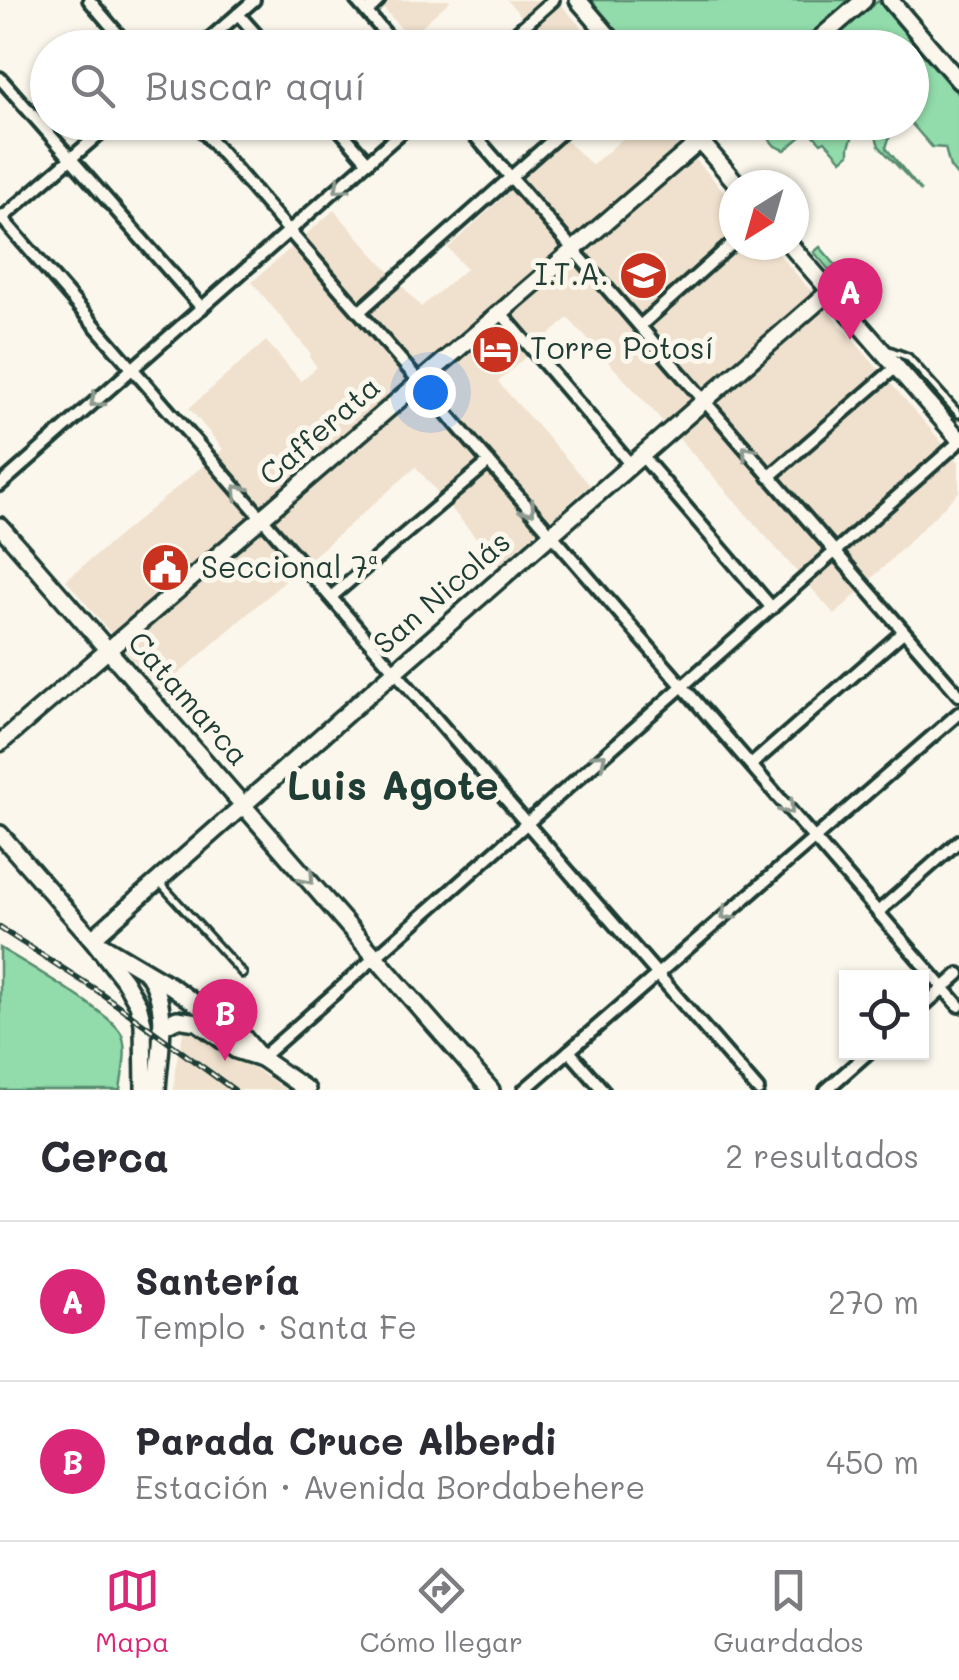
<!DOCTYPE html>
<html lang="es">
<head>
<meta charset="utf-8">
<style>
  :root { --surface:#fff; --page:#f7f7f7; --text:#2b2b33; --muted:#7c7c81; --line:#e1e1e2; --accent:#db2777 }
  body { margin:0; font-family:Mali,sans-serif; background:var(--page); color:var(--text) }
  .controls { position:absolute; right:30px; bottom:30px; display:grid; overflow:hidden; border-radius:0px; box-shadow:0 2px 8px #0004 }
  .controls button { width:90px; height:90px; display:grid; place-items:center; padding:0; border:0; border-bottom:2px solid var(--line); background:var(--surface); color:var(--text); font:50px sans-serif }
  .compass { position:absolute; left:719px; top:170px; width:90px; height:90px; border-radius:50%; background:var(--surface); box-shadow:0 2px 8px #0004; rotate:217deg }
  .you { position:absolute; left:430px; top:392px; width:35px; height:35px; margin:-25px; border:8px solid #fff; border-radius:50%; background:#1a73e8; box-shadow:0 0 0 15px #1a73e833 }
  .badge { display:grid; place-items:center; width:65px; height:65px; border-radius:50%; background:var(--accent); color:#fff; font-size:32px; font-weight:700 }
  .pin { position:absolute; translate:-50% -82px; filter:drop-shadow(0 2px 5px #0008) }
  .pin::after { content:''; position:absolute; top:52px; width:35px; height:30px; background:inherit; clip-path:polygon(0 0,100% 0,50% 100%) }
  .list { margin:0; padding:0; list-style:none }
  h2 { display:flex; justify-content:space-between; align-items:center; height:130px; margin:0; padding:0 40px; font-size:42px }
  h2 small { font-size:32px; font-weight:400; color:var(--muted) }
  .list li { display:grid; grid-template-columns:65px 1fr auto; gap:30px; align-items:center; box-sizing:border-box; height:160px; padding:0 40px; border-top:2px solid var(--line) }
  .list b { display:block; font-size:38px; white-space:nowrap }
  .list p { margin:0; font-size:32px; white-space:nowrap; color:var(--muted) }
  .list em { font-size:32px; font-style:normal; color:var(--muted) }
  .icon { flex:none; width:55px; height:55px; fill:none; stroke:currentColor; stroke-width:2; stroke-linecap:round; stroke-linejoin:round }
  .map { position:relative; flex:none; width:959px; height:1090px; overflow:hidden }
  .search { position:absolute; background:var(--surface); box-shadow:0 2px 8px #0004; left:30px; right:30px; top:30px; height:110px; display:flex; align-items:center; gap:25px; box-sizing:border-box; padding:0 35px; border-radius:55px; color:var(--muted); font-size:38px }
  .sheet { height:450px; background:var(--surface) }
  nav { display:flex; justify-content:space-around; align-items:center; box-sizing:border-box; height:140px; border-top:2px solid var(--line); background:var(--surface); font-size:28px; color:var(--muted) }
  nav a { display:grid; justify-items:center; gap:5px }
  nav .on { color:var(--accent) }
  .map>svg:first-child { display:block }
  .built { fill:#f0e1ce }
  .green { fill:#92dcab; stroke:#588c70; stroke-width:2.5 }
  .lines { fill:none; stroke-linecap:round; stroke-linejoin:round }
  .lane-casing { stroke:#1f3d34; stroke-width:12 }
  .street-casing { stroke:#1f3d34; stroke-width:18 }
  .secondary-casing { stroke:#1f3d34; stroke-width:22 }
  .lane { stroke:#fbf7ec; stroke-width:5 }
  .street { stroke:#fbf7ec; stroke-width:10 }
  .secondary { stroke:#fbf7ec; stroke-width:15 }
  .rail-casing { stroke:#1f3d34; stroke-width:6 }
  .rail { stroke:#fbf7ec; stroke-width:2.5; stroke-dasharray:8; stroke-linecap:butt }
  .oneway { stroke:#8d9a90 }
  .labels { text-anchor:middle; stroke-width:10; stroke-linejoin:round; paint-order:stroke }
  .poi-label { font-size:30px; fill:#1f3d34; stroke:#fbf7ec; text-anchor:start }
  .street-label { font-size:30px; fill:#1f3d34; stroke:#fbf7ec }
  .district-label { font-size:40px; font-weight:bold; fill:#1f3d34; stroke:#fbf7ec }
</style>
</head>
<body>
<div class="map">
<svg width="959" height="1090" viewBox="0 0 959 1090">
  <rect width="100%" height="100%" fill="#fbf7ec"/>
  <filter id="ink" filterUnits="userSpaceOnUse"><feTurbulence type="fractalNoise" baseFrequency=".01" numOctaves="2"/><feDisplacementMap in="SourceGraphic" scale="20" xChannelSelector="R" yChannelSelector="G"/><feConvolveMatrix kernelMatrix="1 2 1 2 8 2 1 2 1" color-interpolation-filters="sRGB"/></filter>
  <g filter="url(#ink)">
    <g class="built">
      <path d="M376,0H451L409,37Z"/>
      <path d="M507,0H557L599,47H548Z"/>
      <path d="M616,123H664L734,203V245H771L959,462V492L835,615L702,464L568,318L498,382L590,485L499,565L416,467L159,691L66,580L223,449L189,408L266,341L301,381L317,367L309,357L311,354L252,282L334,210L421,307L466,269L448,248L565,140L592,165L627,135Z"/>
      <path d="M193,1028L219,1044L286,1090H174L175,1068L184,1030Z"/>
    </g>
    <g class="green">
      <path d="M586,0H853L799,48L627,47Z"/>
      <path d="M878,1L959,95V178L950,167L945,148L932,147L911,123L912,48L828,47L830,41Z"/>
      <path d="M767,123V122L857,123L849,147V154L842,160L825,141L821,143L809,130L785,150L775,146L760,128Z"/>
      <path d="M883,123H897L891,132L886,148L921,191L879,146L875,133Z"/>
      <path d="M820,247L859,292L852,297L814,252Z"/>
      <path d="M0,948C22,961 115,1015 122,1035C128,1052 122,1073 120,1090H0Z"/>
    </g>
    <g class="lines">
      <defs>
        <g id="lane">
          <path d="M889,350L908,357L959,414"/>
          <path d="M161,884L243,974"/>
        </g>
        <g id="street">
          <path d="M89,0L130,48"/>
          <path d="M356,0L398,48"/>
          <path d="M367,12L379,0"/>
          <path d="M238,14L268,48"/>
          <path d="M199,48L254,0"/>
          <path d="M499,48L553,0"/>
          <path d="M0,78L202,308"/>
          <path d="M195,122L959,1006"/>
          <path d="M333,122L368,162"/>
          <path d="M463,122L959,695"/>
          <path d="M0,216L758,1090"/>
          <path d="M0,220L113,122"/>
          <path d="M359,312L573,122"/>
          <path d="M501,313L631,465"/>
          <path d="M640,326L734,242"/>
          <path d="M642,456L772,608"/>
          <path d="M769,477L896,367"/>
          <path d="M0,485L413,122"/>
          <path d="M331,597L489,462"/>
          <path d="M751,765L903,632"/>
          <path d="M878,912L959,841"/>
          <path d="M922,1007L959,974"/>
          <path d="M569,1051L603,1090"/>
          <path d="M261,1058L959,442"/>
          <path d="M524,1090L959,713"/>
          <path d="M826,1090L869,1052"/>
        </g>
        <g id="secondary">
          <path d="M578,0L619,48"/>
          <path d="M890,0L959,81"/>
          <path d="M809,48L864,0"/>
          <path d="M684,122L738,185"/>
          <path d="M790,245L959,439"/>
          <path d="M0,526L491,1090"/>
          <path d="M0,743L722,122"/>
          <path d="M0,834L92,939L124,980L138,1004L143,1023L144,1090"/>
          <path d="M92,939L395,671L830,291"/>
          <path d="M100,944L171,986L244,1038L261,1058L307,1090"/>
          <path d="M148,974C171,1007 159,1052 157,1090"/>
          <path d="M161,1027L177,1019L197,1022L236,1050L261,1058"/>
        </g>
      </defs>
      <use href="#lane" class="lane-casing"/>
      <use href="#street" class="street-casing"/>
      <use href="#secondary" class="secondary-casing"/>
      <use href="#lane" class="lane"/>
      <use href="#street" class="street"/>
      <use href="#secondary" class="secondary"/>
      <defs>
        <path id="rail" d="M0,928L98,991L234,1090"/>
      </defs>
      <use href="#rail" class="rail-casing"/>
      <use href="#rail" class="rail"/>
    </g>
    <defs><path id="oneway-chevron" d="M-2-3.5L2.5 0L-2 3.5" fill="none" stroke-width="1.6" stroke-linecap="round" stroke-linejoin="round" transform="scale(2.5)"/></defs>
    <g class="oneway">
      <use href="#oneway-chevron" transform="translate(340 187) rotate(139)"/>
      <use href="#oneway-chevron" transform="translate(96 401) rotate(139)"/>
      <use href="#oneway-chevron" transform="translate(748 452) rotate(-131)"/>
      <use href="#oneway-chevron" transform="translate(239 491) rotate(-131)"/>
      <use href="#oneway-chevron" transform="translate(529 509) rotate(49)"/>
      <use href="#oneway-chevron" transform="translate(600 759) rotate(-41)"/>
      <use href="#oneway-chevron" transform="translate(788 808) rotate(49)"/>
      <use href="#oneway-chevron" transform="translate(308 878) rotate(49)"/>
      <use href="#oneway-chevron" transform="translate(727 914) rotate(139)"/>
    </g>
  </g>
  <defs>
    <symbol id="school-disc" viewBox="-11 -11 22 22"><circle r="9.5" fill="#c8321e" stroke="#fbf7ec"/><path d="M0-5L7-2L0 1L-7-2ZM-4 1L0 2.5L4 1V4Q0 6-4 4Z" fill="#fff"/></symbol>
    <symbol id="hotel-disc" viewBox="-11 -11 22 22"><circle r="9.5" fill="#c8321e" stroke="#fbf7ec"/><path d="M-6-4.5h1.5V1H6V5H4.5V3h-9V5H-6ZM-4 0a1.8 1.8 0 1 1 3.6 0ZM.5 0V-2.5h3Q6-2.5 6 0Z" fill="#fff"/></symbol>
    <symbol id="civic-disc" viewBox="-11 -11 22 22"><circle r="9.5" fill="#c8321e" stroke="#fbf7ec"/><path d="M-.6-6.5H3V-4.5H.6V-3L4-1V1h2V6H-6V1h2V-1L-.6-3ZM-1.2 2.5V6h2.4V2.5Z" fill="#fff"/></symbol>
  </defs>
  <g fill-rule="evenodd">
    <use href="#school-disc" x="616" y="248" width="55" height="55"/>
    <use href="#hotel-disc" x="468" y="322" width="55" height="55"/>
    <use href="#civic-disc" x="138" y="540" width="55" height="55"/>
  </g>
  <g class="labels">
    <g class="poi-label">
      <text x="609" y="285" text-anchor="end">I.T.A.</text>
      <text x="530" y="359">Torre Potosí</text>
      <text x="201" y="578">Seccional 7ª</text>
    </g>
    <g class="street-label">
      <text transform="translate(320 431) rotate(-41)" y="10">Cafferata</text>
      <text transform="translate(442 593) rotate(-41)" y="10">San Nicolás</text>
      <text transform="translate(188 699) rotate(49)" y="10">Catamarca</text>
    </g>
    <g class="district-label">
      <text x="393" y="800">Luis Agote</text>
    </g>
  </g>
</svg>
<div class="controls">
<button><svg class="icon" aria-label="locate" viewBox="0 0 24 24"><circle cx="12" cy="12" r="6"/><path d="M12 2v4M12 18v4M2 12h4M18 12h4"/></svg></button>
</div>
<svg class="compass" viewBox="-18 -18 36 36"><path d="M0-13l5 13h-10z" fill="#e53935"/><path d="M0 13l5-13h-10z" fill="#7c7c81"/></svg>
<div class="you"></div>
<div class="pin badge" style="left:850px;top:340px">A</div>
<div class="pin badge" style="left:225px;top:1061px">B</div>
<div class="search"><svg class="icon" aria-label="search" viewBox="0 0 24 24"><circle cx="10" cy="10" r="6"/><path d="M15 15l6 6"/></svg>Buscar aquí</div>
</div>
<section class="sheet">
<h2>Cerca<small>2 resultados</small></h2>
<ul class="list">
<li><span class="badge">A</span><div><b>Santería</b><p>Templo · Santa Fe</p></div><em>270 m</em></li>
<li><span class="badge">B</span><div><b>Parada Cruce Alberdi</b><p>Estación · Avenida Bordabehere</p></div><em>450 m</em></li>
</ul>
</section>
<nav>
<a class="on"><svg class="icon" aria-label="map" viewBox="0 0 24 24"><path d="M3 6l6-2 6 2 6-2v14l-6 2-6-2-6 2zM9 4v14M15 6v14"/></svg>Mapa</a>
<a><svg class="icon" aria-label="directions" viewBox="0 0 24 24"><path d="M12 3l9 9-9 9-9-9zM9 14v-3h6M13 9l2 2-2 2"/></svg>Cómo llegar</a>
<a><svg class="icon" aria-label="saved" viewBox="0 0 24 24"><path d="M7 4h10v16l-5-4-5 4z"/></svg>Guardados</a>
</nav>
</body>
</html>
